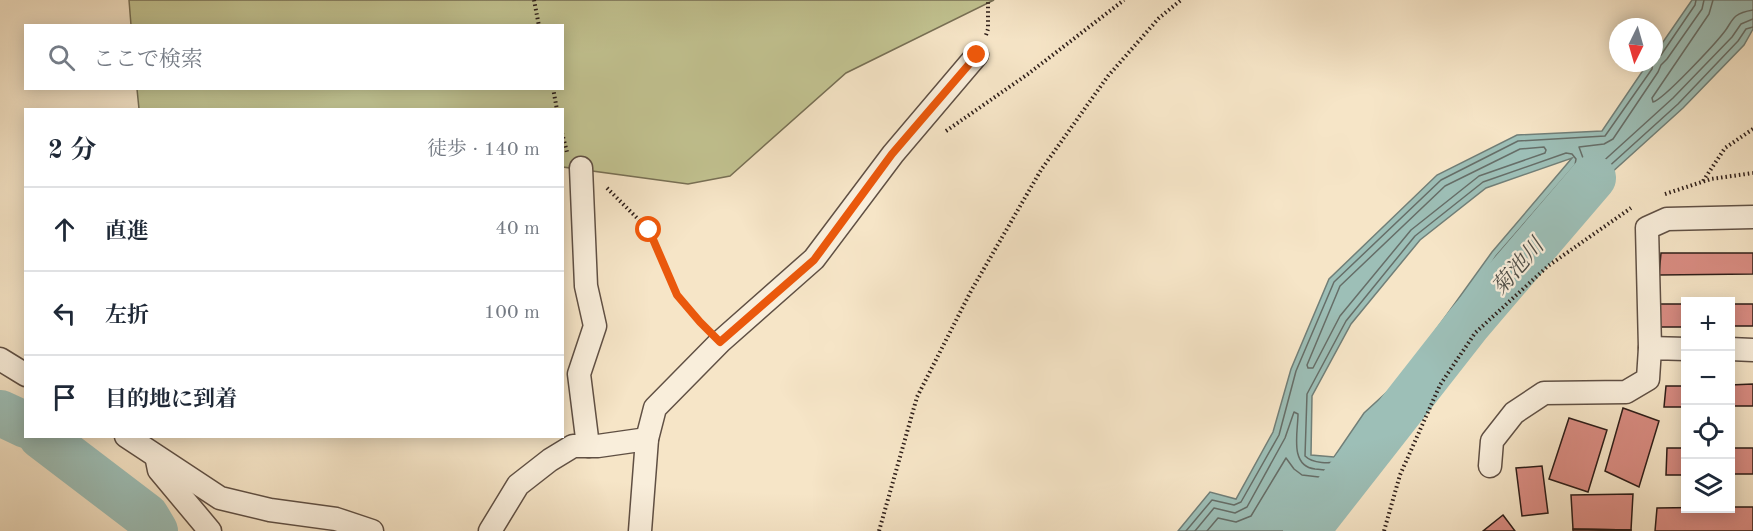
<!DOCTYPE html>
<html lang="ja">
<head>
<meta charset="utf-8">
<style>
  :root { --surface:#fff; --page:#f6f6f7; --text:#1f2937; --muted:#747a83; --line:#e0e1e3 }
  body { margin:0; font-family:"Old Standard TT","Noto Serif JP",serif; background:var(--page); color:var(--text) }
  .controls { position:absolute; right:18px; bottom:18px; display:grid; overflow:hidden; border-radius:0px; box-shadow:0 3px 15px #0003 }
  .controls button { width:54px; height:54px; display:grid; place-items:center; padding:0; border:0; border-bottom:2px solid var(--line); background:var(--surface); color:var(--text); font:30px sans-serif }
  .compass { position:absolute; left:1609px; top:18px; width:54px; height:54px; border-radius:50%; background:var(--surface); box-shadow:0 3px 15px #0003; rotate:185deg }
  .stop { position:absolute; width:18px; height:18px; margin:-14px; border:4px solid #ea580c; border-radius:50%; background:#fff }
  .stop.end { background:#ea580c; border-color:#fff; box-shadow:0 2px 6px #0008 }
  .list { margin:0; padding:0; list-style:none }
  h2 { display:flex; justify-content:space-between; align-items:center; height:78px; margin:0; padding:0 24px; font-size:26px }
  h2 small { font-size:20px; font-weight:400; color:var(--muted) }
  .list li { display:grid; grid-template-columns:39px 1fr auto; gap:18px; align-items:center; box-sizing:border-box; height:84px; padding:0 24px; border-top:2px solid var(--line) }
  .list b { display:block; font-size:22px; white-space:nowrap }
  .list em { font-size:20px; font-style:normal; color:var(--muted) }
  .icon { flex:none; width:33px; height:33px; fill:none; stroke:currentColor; stroke-width:2; stroke-linecap:round; stroke-linejoin:round }
  .map { position:relative; flex:none; width:1753px; height:531px; overflow:hidden }
  .search { position:absolute; background:var(--surface); box-shadow:0 3px 15px #0003; left:24px; top:24px; width:540px; height:66px; display:flex; align-items:center; gap:15px; box-sizing:border-box; padding:0 21px; border-radius:0px; color:var(--muted); font-size:22px }
  .panel { position:absolute; background:var(--surface); box-shadow:0 3px 15px #0003; left:24px; top:108px; width:540px; height:330px; border-radius:0px }
  .map>svg:first-child { display:block }
  .green { fill:#c2c391; stroke:#787055; stroke-width:1.5 }
  .water { fill:#9dbfb7; stroke:#717f78; stroke-width:1.5; fill-rule:evenodd }
  .lines { fill:none; stroke-linecap:round; stroke-linejoin:round }
  .shore { stroke:#666e68; stroke-width:1.5 }
  .river { stroke:#9dbfb7; stroke-width:46 }
  .building { fill:#d98c82; stroke:#2e1e19; stroke-width:1.5 }
  .minor-casing { stroke:#605044; stroke-width:25 }
  .path { stroke:#2e1e19; stroke-width:4; stroke-dasharray:1.5 3; stroke-linecap:butt }
  .minor { stroke:#f9eedb; stroke-width:22 }
  .route { stroke:#ea580c; stroke-width:8 }
  .labels { text-anchor:middle; stroke-width:4.5; stroke-linejoin:round; paint-order:stroke }
  .water-label { font-size:22px; font-style:italic; fill:#4f4e48; stroke:#f9eedb }
</style>
</head>
<body>
<div class="map">
<svg width="1753" height="531" viewBox="0 0 1753 531">
  <rect width="100%" height="100%" fill="#f6e5c7"/>
  <filter id="stains"><feTurbulence type="fractalNoise" baseFrequency=".00333" numOctaves="4"/><feColorMatrix values="0 0 0 0 .2 0 0 0 0 .09 0 0 0 0 .02 0 0 0 .5 -.17"/></filter>
  <radialGradient id="worn" r=".72"><stop offset=".6" stop-color="#630" stop-opacity="0"/><stop offset="1" stop-color="#630" stop-opacity=".3"/></radialGradient>
  <path class="green" d="M129,0H994L846,73L730,176L688,184L563,167L562,110L139,109L137,89L562,88V26L131,25Z"/>
  <path class="water" d="M1692,0H1753V29L1744,45L1683,108L1463,307L1353,503L1332,531H1178L1210,492L1236,499L1273,432L1291,369L1329,279L1437,175L1517,135L1602,131L1648,63H1654V55ZM1572,158L1492,252L1399,381L1364,413L1334,457L1311,455L1312,396L1351,324L1420,240L1486,188Z"/>
  <g class="lines">
    <g class="shore">
      <path d="M1704,0L1702,9L1667,59L1661,65L1658,72L1613,139L1604,144L1579,147L1583,158L1582,166L1562,191L1563,195H1566L1673,98L1732,37L1741,24L1753,19"/>
      <path d="M1713,0L1709,14L1652,98L1653,102C1663,100 1716,43 1725,31C1729,26 1731,20 1736,16C1741,12 1747,11 1753,10"/>
      <path d="M1654,58L1661,55L1695,5L1696,0"/>
      <path d="M1544,147L1546,150L1545,153L1479,176L1411,230L1340,316L1313,368H1308L1307,365L1340,286L1445,186L1520,149Z"/>
      <path d="M1186,531L1212,500L1234,505L1241,502L1279,435L1296,371L1334,282L1441,180L1518,141L1605,136L1652,69L1653,63"/>
      <path d="M1195,531L1214,508L1235,513L1247,507L1285,438L1294,412L1298,414C1298,432 1289,466 1315,469C1322,469 1331,472 1338,469C1356,463 1363,422 1382,417L1383,421L1342,495L1322,522L1320,531"/>
      <path d="M1207,531L1218,518L1236,522L1251,516L1286,458L1294,469L1302,475L1336,479L1338,481C1332,499 1312,511 1311,531"/>
      <path d="M1328,531L1329,525L1348,499L1418,373L1416,370L1413,371L1403,385L1368,417L1339,460C1331,465 1312,463 1305,456L1307,394L1346,321L1415,236L1483,182L1566,153L1572,154L1576,159L1575,165L1496,256L1487,270L1488,273H1491L1678,104L1738,41L1746,29L1753,27"/>
    </g>
    <g class="river">
      <path d="M0,413L26,425"/>
      <path d="M41,436L146,516L155,531"/>
      <path d="M1306,531L1468,324L1593,178"/>
    </g>
  </g>
  <g class="building">
    <path d="M1661,253H1753V274L1659,275Z"/>
    <rect x="1659" y="304" width="27" height="23"/>
    <rect x="1730" y="304" width="23" height="22"/>
    <path d="M1753,384V406H1730V385Z"/>
    <path d="M1666,386H1686V407H1664Z"/>
    <path d="M1623,408L1659,421L1639,487L1605,471Z"/>
    <path d="M1569,418L1607,430L1588,492L1549,479Z"/>
    <path d="M1667,448H1686V475H1666Z"/>
    <rect x="1730" y="448" width="23" height="26"/>
    <path d="M1542,466L1548,513L1522,516L1516,468Z"/>
    <path d="M1633,494L1631,530L1573,529L1571,495Z"/>
    <path d="M1730,507H1753V531H1655L1657,508Z"/>
    <path d="M1503,515L1515,531H1483Z"/>
    <path d="M1573,529L1631,530V531H1573Z"/>
  </g>
  <g class="lines">
    <defs>
      <g id="minor">
        <path d="M581,168L586,286L595,326L579,374L588,446"/>
        <path d="M1650,348L1647,228L1667,219L1753,217"/>
        <path d="M1730,349L1753,350"/>
        <path d="M0,359L26,375"/>
        <path d="M126,436L220,498L270,510L336,519L372,531"/>
        <path d="M157,460L159,470L210,531"/>
        <path d="M1490,466L1492,441L1514,413L1544,393L1626,392L1648,379L1650,348L1686,349"/>
        <path d="M490,531L518,485L550,460L573,446H598L647,439"/>
        <path d="M640,531L647,439L655,408L720,342L814,259L893,154L977,55"/>
      </g>
    </defs>
    <use href="#minor" class="minor-casing"/>
    <g class="path">
      <path d="M534,0L539,26"/>
      <path d="M986,35L988,29V0"/>
      <path d="M553,88L557,110"/>
      <path d="M946,131L1028,74L1124,0"/>
      <path d="M562,133L567,152"/>
      <path d="M1703,181L1725,148L1753,129"/>
      <path d="M607,188L649,230L677,295L705,327"/>
      <path d="M1665,194L1711,179L1753,173"/>
      <path d="M879,531L917,397L971,291L1041,170L1108,76L1159,18L1181,0"/>
      <path d="M1384,531L1400,475L1440,385L1475,333L1548,266L1631,208"/>
    </g>
    <use href="#minor" class="minor"/>
  </g>
  <g class="lines">
    <path class="route" d="M649,230L677,295L700,322L720,342L814,260L892,154L977,55"/>
  </g>
  <g class="labels">
    <g class="water-label">
      <text transform="translate(1517 266) rotate(-49)" y="8">菊池川</text>
    </g>
  </g>
  <rect width="100%" height="100%" filter="url(#stains)"/>
  <rect width="100%" height="100%" fill="url(#worn)"/>
</svg>
<div class="controls">
<button>+</button>
<button>−</button>
<button><svg class="icon" aria-label="locate" viewBox="0 0 24 24"><circle cx="12" cy="12" r="6"/><path d="M12 2v4M12 18v4M2 12h4M18 12h4"/></svg></button>
<button><svg class="icon" aria-label="layers" viewBox="0 0 24 24"><path d="M12 4l9 5-9 5-9-5zM3 14l9 5 9-5"/></svg></button>
</div>
<svg class="compass" viewBox="-18 -18 36 36"><path d="M0-13l5 13h-10z" fill="#e53935"/><path d="M0 13l5-13h-10z" fill="#747a83"/></svg>
<div class="stop" style="left:649px;top:230px"></div>
<div class="stop end" style="left:977px;top:55px"></div>
<div class="search"><svg class="icon" aria-label="search" viewBox="0 0 24 24"><circle cx="10" cy="10" r="6"/><path d="M15 15l6 6"/></svg>ここで検索</div>
<section class="panel">
<h2>2 分<small>徒歩 · 140 m</small></h2>
<ul class="list">
<li><svg class="icon" aria-label="ahead" viewBox="0 0 24 24"><path d="M12 20V5M6 11l6-6 6 6"/></svg><div><b>直進</b></div><em>40 m</em></li>
<li><svg class="icon" aria-label="left" viewBox="0 0 24 24"><path d="M17 20v-9H6M10 6l-5 5 5 5"/></svg><div><b>左折</b></div><em>100 m</em></li>
<li><svg class="icon" aria-label="arrive" viewBox="0 0 24 24"><path d="M6 21V4h12l-3 4 3 4H6"/></svg><div><b>目的地に到着</b></div></li>
</ul>
</section>
</div>
</body>
</html>
